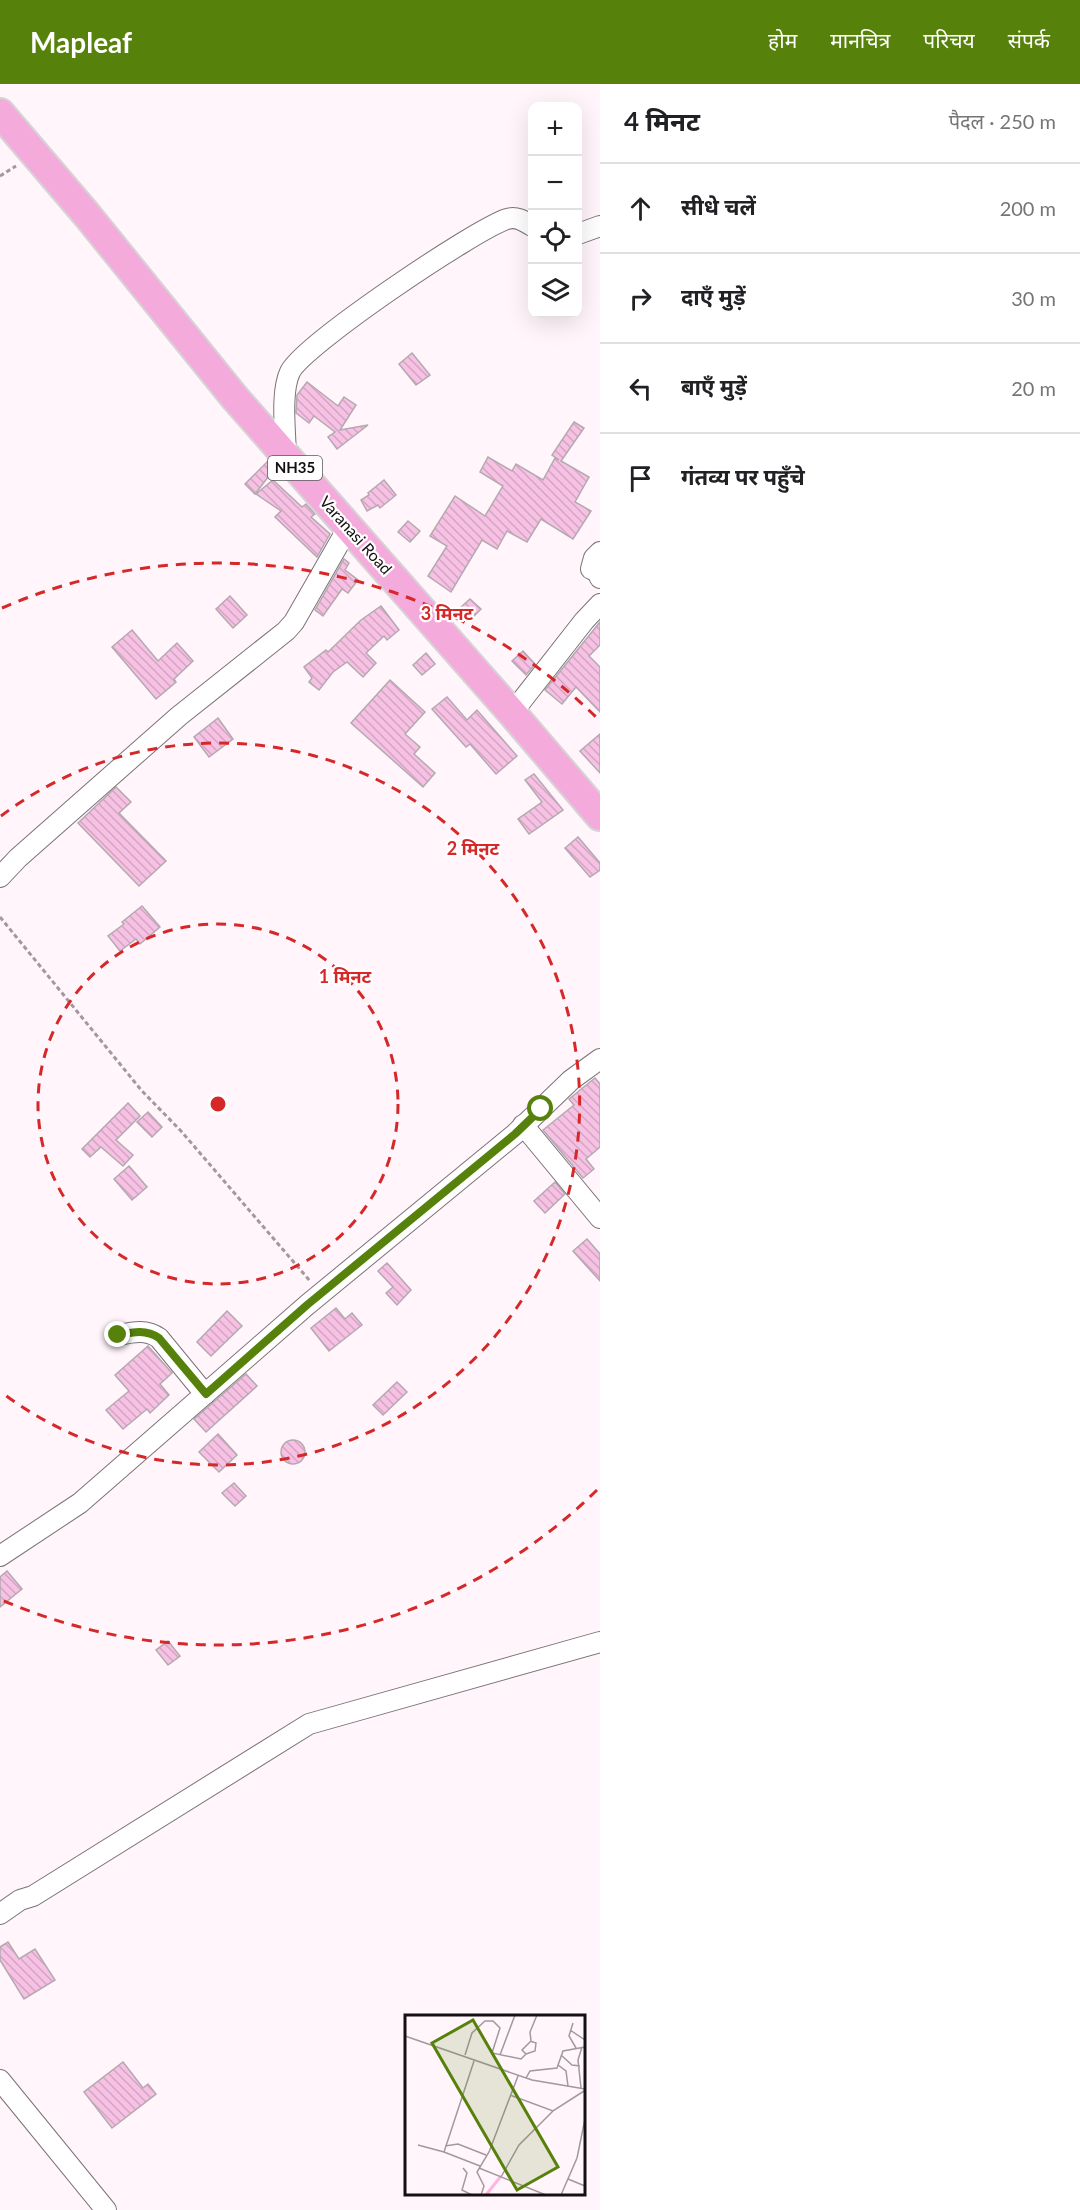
<!DOCTYPE html>
<html lang="hi">
<head>
<meta charset="utf-8">
<style>
  :root { --surface:#fff; --page:#f6f6f6; --text:#202124; --muted:#757577; --line:#e0e0e0; --accent:#56820b }
  body { margin:0; font-family:Lato,"Noto Sans Devanagari",sans-serif; background:var(--page); color:var(--text) }
  .controls { position:absolute; right:18px; top:18px; display:grid; overflow:hidden; border-radius:12px; box-shadow:0 6px 24px #0002 }
  .controls button { width:54px; height:54px; display:grid; place-items:center; padding:0; border:0; border-bottom:2px solid var(--line); background:var(--surface); color:var(--text); font:30px sans-serif }
  .stop { position:absolute; width:18px; height:18px; margin:-14px; border:4px solid #56820b; border-radius:50%; background:#fff }
  .stop.end { background:#56820b; border-color:#fff; box-shadow:0 2px 6px #0008 }
  .list { margin:0; padding:0; list-style:none }
  h2 { display:flex; justify-content:space-between; align-items:center; height:78px; margin:0; padding:0 24px; font-size:26px }
  h2 small { font-size:20px; font-weight:400; color:var(--muted) }
  .list li { display:grid; grid-template-columns:39px 1fr auto; gap:18px; align-items:center; box-sizing:border-box; height:90px; padding:0 24px; border-top:2px solid var(--line) }
  .list b { display:block; font-size:22px; white-space:nowrap }
  .list em { font-size:20px; font-style:normal; color:var(--muted) }
  .icon { flex:none; width:33px; height:33px; fill:none; stroke:currentColor; stroke-width:2; stroke-linecap:round; stroke-linejoin:round }
  .map { position:relative; flex:none; width:600px; height:2126px; overflow:hidden }
  header { display:flex; align-items:center; gap:36px; box-sizing:border-box; height:84px; padding:0 30px; background:var(--accent); color:#fff }
  header strong { font-size:28px }
  nav { display:flex; gap:33px; margin-inline-start:auto; font-size:21px }
  main { display:flex }
  aside { flex:1; background:var(--surface) }
  .map>svg:first-child { display:block }
  .building { fill:url(#building-back-hatch); stroke:#b3aab0; stroke-width:1.5 }
  .lines { fill:none; stroke-linecap:round; stroke-linejoin:round }
  .minor-casing { stroke:#7b7378; stroke-width:22 }
  .highway-casing { stroke:#d5d4d4; stroke-width:32 }
  .path { stroke:#a1999e; stroke-width:3; stroke-dasharray:4.5 3; stroke-linecap:butt }
  .minor { stroke:#fff; stroke-width:20 }
  .highway { stroke:#f5aadc; stroke-width:28 }
  .route { stroke:#56820b; stroke-width:8 }
  .ring { fill:none; stroke:#d62828; stroke-width:3; stroke-dasharray:10 8 }
  .labels { text-anchor:middle; stroke-width:4.5; stroke-linejoin:round; paint-order:stroke }
  .shield { fill:#fff; stroke:#5a5859; stroke-width:1.5 }
  .shield-label { font-size:15px; font-weight:bold; fill:#141012 }
  .street-label { font-size:16px; fill:#141012; stroke:#fff }
  .inset-river { fill:none; stroke:#fdb5e5; stroke-width:3 }
  .inset-road { fill:none; stroke:#a1999e; stroke-width:1.5 }
  .view { fill:#56820b; fill-opacity:0.15; stroke:#56820b; stroke-width:3 }
  .inset-edge { fill:none; stroke:#141012; stroke-width:3 }
  .centre { fill:#d62828; stroke:#fff; stroke-width:3 }
  .ring-label { font-size:18px; text-anchor:middle; font-weight:bold; fill:#d62828; stroke:#fff; stroke-width:4.5; stroke-linejoin:round; paint-order:stroke }
</style>
</head>
<body>
<header>
<strong>Mapleaf</strong>
<nav><a>होम</a><a>मानचित्र</a><a>परिचय</a><a>संपर्क</a></nav>
</header>
<main>
<div class="map">
<svg width="600" height="2126" viewBox="0 0 600 2126">
  <defs>
    <pattern id="building-back-hatch" width="6" height="6" patternUnits="userSpaceOnUse" patternTransform="scale(1.5)"><rect width="6" height="6" fill="#f7c1e4"/><path d="M-1 5l2 2M0 0l6 6M5-1l2 2" fill="none" stroke="#d3a5c3"/></pattern>
  </defs>
  <rect width="100%" height="100%" fill="#fff5fb"/>
  <g class="building">
    <path d="M412,269L430,291L416,301L399,280Z"/>
    <path d="M307,298L338,322L344,313L356,321L340,346L368,341L337,365L328,353L335,348L314,332L309,339L296,329L297,311Z"/>
    <path d="M574,338L584,344L561,377L589,393L575,418L591,427L573,455L541,435L527,458L507,447L497,465L482,456L451,508L428,492L447,462L430,452L455,412L485,432L503,402L480,388L488,373L512,387L516,380L543,396L555,374L559,376L552,371Z"/>
    <path d="M268,377L275,384L255,410L245,400Z"/>
    <path d="M273,396L302,423L306,420L315,430L311,433L330,450L317,473L275,433L281,427L256,410Z"/>
    <path d="M384,396L396,411L380,424L378,421L367,427L361,416L369,411L368,409Z"/>
    <path d="M408,437L420,447L410,458L398,448Z"/>
    <path d="M344,475L349,479L345,486L358,496L348,509L342,505L323,532L315,526Z"/>
    <path d="M230,512L247,531L233,544L216,525Z"/>
    <path d="M470,515L481,525L471,535L460,524Z"/>
    <path d="M381,522L399,546L387,556L384,552L366,569L376,579L363,593L347,578L333,588L319,606L309,598L312,594L304,583L326,566L328,568L361,536Z"/>
    <path d="M600,538V561L589,572L600,583V628L576,603L562,620L545,606Z"/>
    <path d="M132,546L158,577L177,559L193,577L174,595L176,598L156,615L112,563Z"/>
    <path d="M523,567L535,580L526,591L512,577Z"/>
    <path d="M426,569L435,580L422,591L413,581Z"/>
    <path d="M390,596L425,628L405,650L420,663L414,670L435,689L423,703L351,639Z"/>
    <path d="M447,613L467,636L477,626L517,672L496,690L470,660L466,663L432,625Z"/>
    <path d="M218,634L233,655L209,673L194,653Z"/>
    <path d="M600,650V689L580,667Z"/>
    <path d="M534,690L563,726L529,750L518,735L542,718L525,696Z"/>
    <path d="M116,703L131,718L119,729L166,777L139,802L78,739Z"/>
    <path d="M578,753L600,779V786L590,793L565,764Z"/>
    <path d="M142,822L160,843L140,860L136,855L120,867L108,852L124,840L122,838Z"/>
    <path d="M595,994L600,1000V1063L586,1075L594,1085L583,1094L543,1046L574,1021L569,1015Z"/>
    <path d="M128,1019L140,1032L116,1056L133,1071L123,1082L101,1063L90,1073L82,1065Z"/>
    <path d="M148,1028L162,1043L152,1053L137,1038Z"/>
    <path d="M129,1082L147,1103L132,1116L114,1095Z"/>
    <path d="M555,1098L565,1110L545,1129L534,1117Z"/>
    <path d="M587,1155L600,1170V1197L573,1167Z"/>
    <path d="M387,1179L411,1206L397,1221L386,1209L393,1203L378,1187Z"/>
    <path d="M336,1224L345,1235L352,1229L362,1241L329,1267L311,1244Z"/>
    <path d="M227,1227L242,1242L211,1272L197,1258Z"/>
    <path d="M148,1262L172,1289L160,1300L169,1311L150,1329L147,1325L123,1345L106,1326L129,1307L115,1291Z"/>
    <path d="M246,1290L257,1302L206,1348L194,1335Z"/>
    <path d="M397,1298L407,1308L383,1331L373,1321Z"/>
    <path d="M218,1350L237,1371L219,1388L199,1368Z"/>
    <circle cx="293" cy="1368" r="12"/>
    <path d="M234,1399L246,1412L235,1422L222,1409Z"/>
    <path d="M7,1487L22,1505L0,1523V1493Z"/>
    <path d="M168,1557L180,1572L168,1581L156,1566Z"/>
    <path d="M8,1858L19,1875L35,1865L55,1896L24,1915L0,1876V1863Z"/>
    <path d="M123,1978L143,2004L148,2000L156,2010L112,2044L84,2008Z"/>
  </g>
  <g class="lines">
    <defs>
      <g id="minor">
        <path d="M578,150L600,142"/>
        <path d="M286,375C286,351 280,309 290,288C303,261 474,146 507,135C517,132 524,137 532,142"/>
        <path d="M600,468L594,474L591,485L597,487L600,494"/>
        <path d="M512,629L584,537L600,520"/>
        <path d="M0,793L18,774L179,632L286,547L294,538L349,442"/>
        <path d="M523,1041L600,1134"/>
        <path d="M118,1251C133,1248 146,1245 159,1254L205,1310"/>
        <path d="M0,1472L80,1419L307,1221L515,1050L571,996L600,975"/>
        <path d="M0,1830L20,1816L33,1812L309,1640L600,1558"/>
        <path d="M0,1996L106,2126"/>
      </g>
      <path id="highway" d="M0,29L87,131L235,314L512,629L600,732"/>
    </defs>
    <use href="#minor" class="minor-casing"/>
    <use href="#highway" class="highway-casing"/>
    <g class="path">
      <path d="M0,92L16,82"/>
      <path d="M0,833L142,1007L181,1047L310,1197"/>
    </g>
    <use href="#minor" class="minor"/>
    <use href="#highway" class="highway"/>
  </g>
  <g class="lines">
    <path class="route" d="M118,1251C133,1248 146,1245 159,1254L206,1310L307,1221L515,1050L541,1025"/>
  </g>
  <g class="ring">
    <circle cx="218" cy="1020" r="180"/>
    <path d="M1 732A361 361 0 1 1 1 1308"/>
    <path d="M597 1406A541 541 0 0 1 2 1516M2 524A541 541 0 0 1 597 634"/>
  </g>
  <g class="labels">
    <rect class="shield" x="268" y="372" width="54" height="24" rx="4.5"/>
    <g class="shield-label">
      <text x="295" y="389">NH35</text>
    </g>
    <g class="street-label">
      <text transform="translate(356 451) rotate(48)" y="6">Varanasi Road</text>
    </g>
  </g>
  <g transform="translate(405 1931)">
    <rect width="180" height="180" fill="#fff5fb"/>
    <path class="inset-river" d="M81,180L96,161"/>
    <path class="inset-road" d="M168,8L164,21L171,33M165,15L180,25M0,21L127,65L180,74M121,39L130,36L131,28L125,26M60,40L67,18L80,6H88L95,13L87,38L116,44L121,39L117,35L126,26L125,17L132,0M95,40L110,0M156,40L167,50L175,51M69,46L39,137L75,151M153,50L161,56L163,71M121,63L125,56L152,53L158,36L180,32M176,73L173,45L177,32M105,80L148,96L179,76M13,130L39,137M40,131L53,129L81,140M58,153L62,158L57,175L67,180M74,153L141,180M96,162L114,130L148,96M163,164L180,171M76,180L79,171L72,157L84,137L113,61M156,180L172,143L180,104"/>
    <path class="view" d="M68,5L153,152L112,175L27,28Z"/>
    <rect width="180" height="180" class="inset-edge"/>
  </g>
  <circle cx="218" cy="1020" r="9" class="centre"/>
  <g class="ring-label">
    <text x="447" y="536">3 मिनट</text>
    <text x="473" y="771">2 मिनट</text>
    <text x="345" y="899">1 मिनट</text>
  </g>
</svg>
<div class="controls">
<button>+</button>
<button>−</button>
<button><svg class="icon" aria-label="locate" viewBox="0 0 24 24"><circle cx="12" cy="12" r="6"/><path d="M12 2v4M12 18v4M2 12h4M18 12h4"/></svg></button>
<button><svg class="icon" aria-label="layers" viewBox="0 0 24 24"><path d="M12 4l9 5-9 5-9-5zM3 14l9 5 9-5"/></svg></button>
</div>
<div class="stop" style="left:541px;top:1025px"></div>
<div class="stop end" style="left:118px;top:1251px"></div>
</div>
<aside>
<h2>4 मिनट<small>पैदल · 250 m</small></h2>
<ul class="list">
<li><svg class="icon" aria-label="ahead" viewBox="0 0 24 24"><path d="M12 20V5M6 11l6-6 6 6"/></svg><div><b>सीधे चलें</b></div><em>200 m</em></li>
<li><svg class="icon" aria-label="right" viewBox="0 0 24 24"><path d="M7 20v-9h11M14 6l5 5-5 5"/></svg><div><b>दाएँ मुड़ें</b></div><em>30 m</em></li>
<li><svg class="icon" aria-label="left" viewBox="0 0 24 24"><path d="M17 20v-9H6M10 6l-5 5 5 5"/></svg><div><b>बाएँ मुड़ें</b></div><em>20 m</em></li>
<li><svg class="icon" aria-label="arrive" viewBox="0 0 24 24"><path d="M6 21V4h12l-3 4 3 4H6"/></svg><div><b>गंतव्य पर पहुँचे</b></div></li>
</ul>
</aside>
</main>
</body>
</html>
